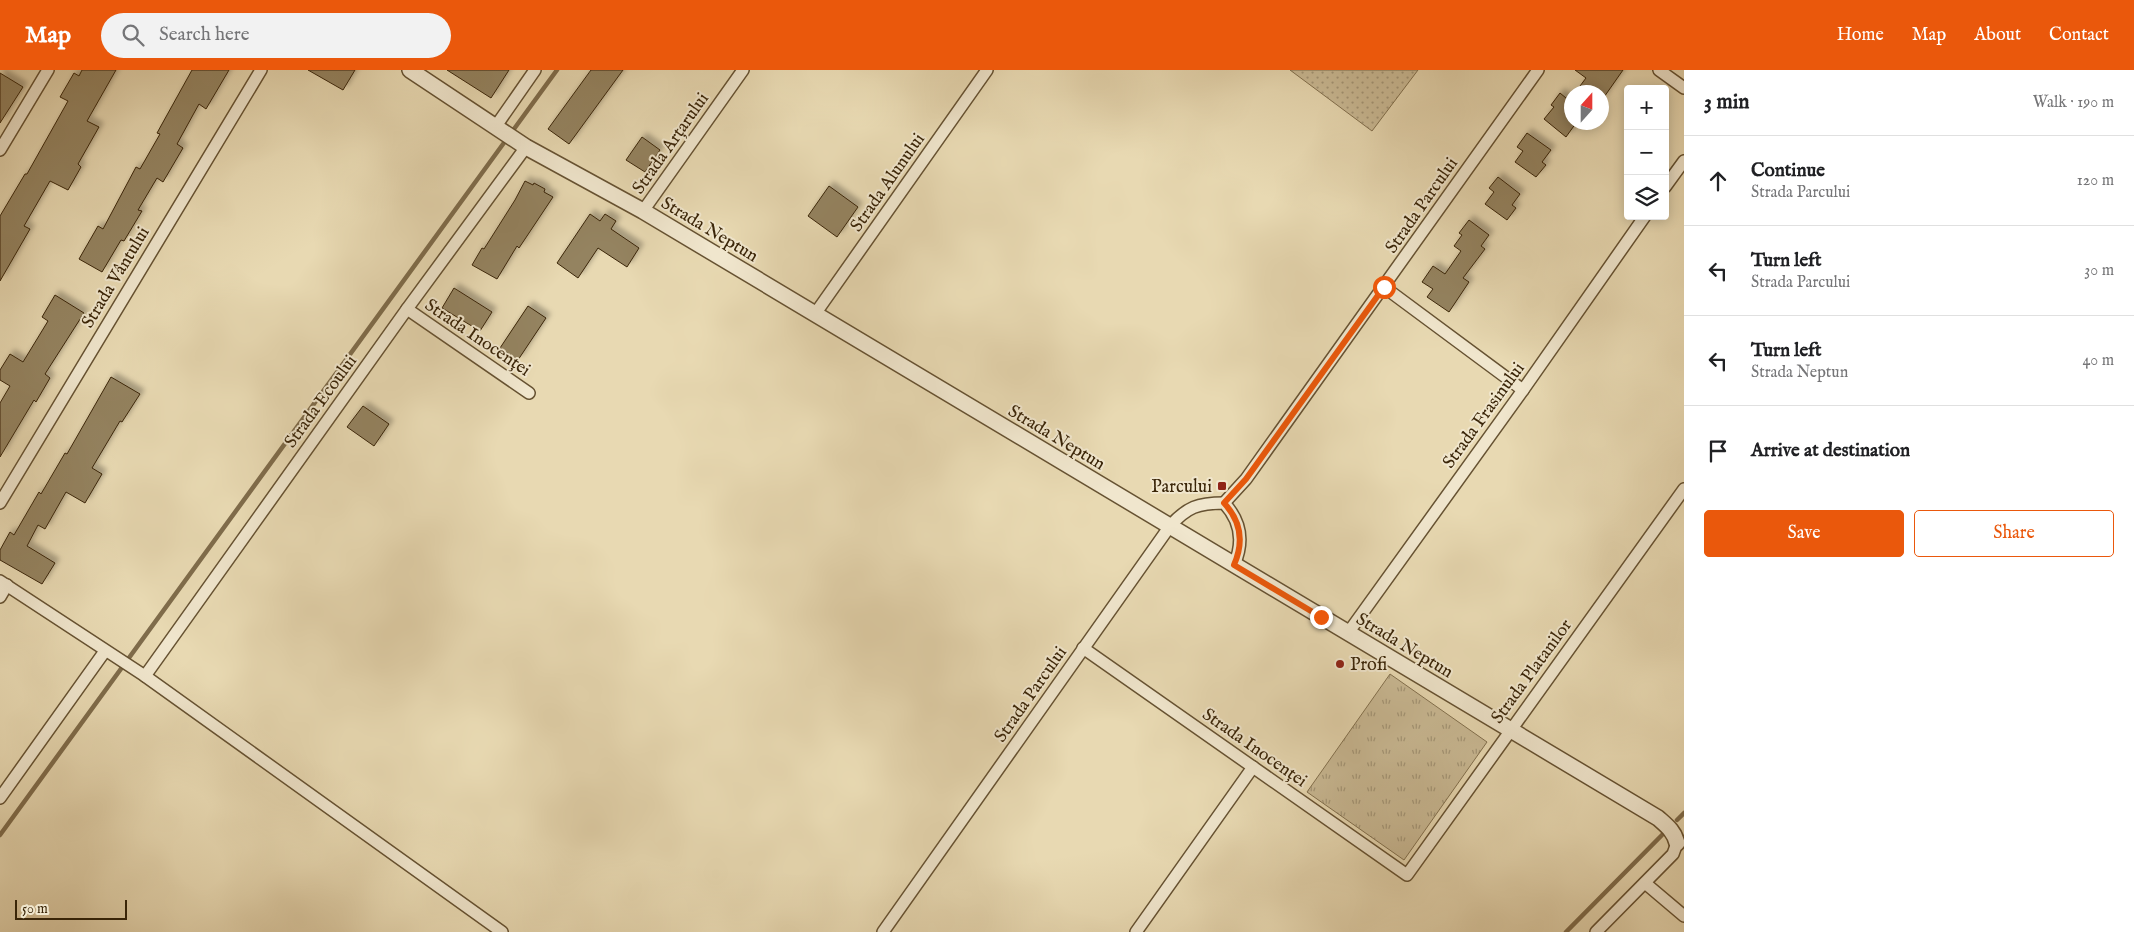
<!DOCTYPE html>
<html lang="en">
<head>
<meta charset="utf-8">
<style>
  :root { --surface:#fff; --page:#f2f2f2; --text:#202124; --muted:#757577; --line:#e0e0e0; --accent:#ea580c }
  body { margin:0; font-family:"IM FELL English",serif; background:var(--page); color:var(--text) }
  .controls { position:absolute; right:15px; top:15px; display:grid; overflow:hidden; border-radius:5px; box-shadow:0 2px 12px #0003 }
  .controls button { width:45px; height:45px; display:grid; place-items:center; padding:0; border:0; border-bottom:1px solid var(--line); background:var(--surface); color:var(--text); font:25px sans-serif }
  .compass { position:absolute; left:1564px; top:15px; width:45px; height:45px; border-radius:50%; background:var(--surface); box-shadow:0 2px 12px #0003; rotate:21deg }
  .scale { position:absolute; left:15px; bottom:12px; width:112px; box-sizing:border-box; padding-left:5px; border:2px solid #3a2508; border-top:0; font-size:14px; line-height:18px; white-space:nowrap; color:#3a2508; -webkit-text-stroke:4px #f0e6cd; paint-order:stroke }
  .stop { position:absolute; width:15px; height:15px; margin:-11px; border:4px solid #ea580c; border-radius:50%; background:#fff }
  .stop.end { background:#ea580c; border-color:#fff; box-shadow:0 1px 5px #0008 }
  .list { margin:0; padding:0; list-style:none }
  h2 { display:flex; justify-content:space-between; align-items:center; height:65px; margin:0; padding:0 20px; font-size:21px }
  h2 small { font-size:16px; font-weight:400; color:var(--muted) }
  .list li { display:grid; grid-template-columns:32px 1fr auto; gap:15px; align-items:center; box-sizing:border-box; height:90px; padding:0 20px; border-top:1px solid var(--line) }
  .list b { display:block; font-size:19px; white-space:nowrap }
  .list p { margin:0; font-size:16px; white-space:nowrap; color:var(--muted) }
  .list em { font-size:16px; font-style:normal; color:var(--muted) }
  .actions { display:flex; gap:10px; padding:15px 20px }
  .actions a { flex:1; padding:11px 0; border:1px solid var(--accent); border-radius:5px; text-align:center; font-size:18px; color:var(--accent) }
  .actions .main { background:var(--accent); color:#fff }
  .icon { flex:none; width:28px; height:28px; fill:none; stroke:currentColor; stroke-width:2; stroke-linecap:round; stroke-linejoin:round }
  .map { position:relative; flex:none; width:1684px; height:862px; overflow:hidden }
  header { display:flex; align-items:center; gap:30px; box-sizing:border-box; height:70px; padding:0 25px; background:var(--accent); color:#fff }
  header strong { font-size:24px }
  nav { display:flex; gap:28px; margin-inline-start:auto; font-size:18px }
  .search { width:350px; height:45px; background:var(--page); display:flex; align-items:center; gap:12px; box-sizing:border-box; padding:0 18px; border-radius:28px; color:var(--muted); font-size:19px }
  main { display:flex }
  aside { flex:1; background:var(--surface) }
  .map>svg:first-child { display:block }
  .grass { fill:url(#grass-dots); stroke:#82704e }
  .park { fill:url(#park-tufts); stroke:#82704e }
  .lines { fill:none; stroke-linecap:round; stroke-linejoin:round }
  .stream { stroke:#7f6c4b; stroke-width:4.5 }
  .building { fill:#948360; stroke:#3a2508; filter:url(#shadow) }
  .minor-casing { stroke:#665232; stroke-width:14 }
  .tertiary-casing { stroke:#665232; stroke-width:18 }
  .minor { stroke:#f0e6cd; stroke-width:11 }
  .tertiary { stroke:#f0e6cd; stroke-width:15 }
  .route { stroke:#ea580c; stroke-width:6 }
  .poi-dot { fill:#8f2418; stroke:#f0e6cd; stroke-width:2 }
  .labels { text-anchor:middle; stroke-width:4; stroke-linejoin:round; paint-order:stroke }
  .street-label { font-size:18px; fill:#3a2508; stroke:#f0e6cd }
  .poi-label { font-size:18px; fill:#3a2508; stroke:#f0e6cd; text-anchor:end }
</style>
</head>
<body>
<header>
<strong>Map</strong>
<div class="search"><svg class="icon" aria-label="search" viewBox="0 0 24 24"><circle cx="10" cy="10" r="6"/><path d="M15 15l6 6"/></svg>Search here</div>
<nav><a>Home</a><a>Map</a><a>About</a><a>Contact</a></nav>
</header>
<main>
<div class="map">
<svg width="1684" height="862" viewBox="0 0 1684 862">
  <defs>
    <pattern id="grass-dots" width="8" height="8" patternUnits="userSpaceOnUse" patternTransform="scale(1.25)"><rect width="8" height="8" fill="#caba95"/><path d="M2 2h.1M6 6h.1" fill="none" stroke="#a59778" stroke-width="1.8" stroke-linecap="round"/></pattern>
    <pattern id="park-tufts" width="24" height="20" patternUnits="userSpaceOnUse" patternTransform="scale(1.25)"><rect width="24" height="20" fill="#caba95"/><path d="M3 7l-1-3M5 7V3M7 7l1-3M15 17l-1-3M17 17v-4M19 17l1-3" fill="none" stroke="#a59778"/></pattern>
    <filter id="shadow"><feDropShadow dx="4.5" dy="-4.5" stdDeviation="2.5" flood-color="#0004"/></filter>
  </defs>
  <rect width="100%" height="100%" fill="#e8d9b2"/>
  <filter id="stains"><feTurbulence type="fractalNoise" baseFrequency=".004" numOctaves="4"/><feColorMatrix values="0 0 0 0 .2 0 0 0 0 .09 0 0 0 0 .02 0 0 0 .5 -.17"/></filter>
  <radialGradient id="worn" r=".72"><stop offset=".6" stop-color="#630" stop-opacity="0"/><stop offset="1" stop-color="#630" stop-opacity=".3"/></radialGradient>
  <path class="grass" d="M1290,0H1418L1372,61Z"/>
  <path class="park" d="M1390,604L1487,672L1404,790L1307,722Z"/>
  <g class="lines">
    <g class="stream">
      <path d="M1677,750L1684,743"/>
      <path d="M0,765L557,0"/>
      <path d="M1566,862L1662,765"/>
    </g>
  </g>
  <g class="building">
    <path d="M82,0H116L87,51L99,57L78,94L81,97L68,120L50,111L24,156L30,159L0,211V146L25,104H27L68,31L60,27L74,3L79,6Z"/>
    <path d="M192,0H229L206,39L199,34L177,74L183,78L163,112L157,108L138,140L142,141L124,171L121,170L102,202L79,189L98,156L103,159L136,97L140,99L160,64L157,63Z"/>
    <path d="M308,0H355L343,20Z"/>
    <path d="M447,0H509L491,28Z"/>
    <path d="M591,0H623L569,74L548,59Z"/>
    <path d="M1575,0H1623L1602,30V22H1589L1580,16L1586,8Z"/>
    <path d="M0,3L23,17L0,53Z"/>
    <path d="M1560,23L1572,33V52L1576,53L1566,67L1544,49L1554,37L1551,35Z"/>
    <path d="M1527,63L1551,80L1542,92L1546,95L1536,107L1515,92L1523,81L1517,77Z"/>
    <path d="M642,67L660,80L645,102L626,90Z"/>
    <path d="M1498,107L1520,124L1512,135L1516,138L1507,150L1485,134L1494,122L1489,118Z"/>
    <path d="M525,111L533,115L534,113L545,119L544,122L553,127L519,178L517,176L497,209L472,195L482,178L484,179L515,130Z"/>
    <path d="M829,116L858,137L837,167L808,146Z"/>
    <path d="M590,144L600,151L605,144L616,151L611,159L639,178L627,197L598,178L578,208L557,193Z"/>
    <path d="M1469,150L1489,165L1481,176L1485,179L1463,208L1469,212L1449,242L1427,227L1433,219L1422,212L1433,196L1445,204L1461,181L1454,176L1462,165L1459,163Z"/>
    <path d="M454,218L492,242L480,261L442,238Z"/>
    <path d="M55,225L84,243L45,304L50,308L36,332L34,330L0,387V333L10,316L0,310V300L10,284L23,292L48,251L42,247Z"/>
    <path d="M528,236L546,248L518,290L500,278Z"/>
    <path d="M111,307L140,324L122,352L120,351L92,398L102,404L85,433L66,422L45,459L38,455L27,476L55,493L42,514L0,490V480L10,462L14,465L39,422L41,424L65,383L67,384Z"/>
    <path d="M363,336L389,354L374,376L347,357Z"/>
  </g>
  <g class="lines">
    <defs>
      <g id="minor">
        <path d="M1659,0L1684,18"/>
        <path d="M496,56L535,0"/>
        <path d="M0,80L48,0"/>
        <path d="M1665,117L1684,91"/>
        <path d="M643,141L743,0"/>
        <path d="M1384,217L1523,320"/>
        <path d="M407,239L529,323"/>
        <path d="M815,244L987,0"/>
        <path d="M0,433L261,0"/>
        <path d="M1224,433L1246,409L1538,0"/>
        <path d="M0,511L145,606L502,862"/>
        <path d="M0,527L7,515"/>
        <path d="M1348,563L1523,320L1645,146"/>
        <path d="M1083,578L1407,805L1684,419"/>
        <path d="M145,606L407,239L526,77"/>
        <path d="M0,728L105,581"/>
        <path d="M1645,813L1684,846"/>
        <path d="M883,862L1170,456C1187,437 1198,433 1224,433C1241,451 1244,472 1234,495"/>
        <path d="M1136,862L1253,697"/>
        <path d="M1596,862L1673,784L1677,773"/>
      </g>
      <path id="tertiary" d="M410,0L526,77L643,141L1658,748C1667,756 1674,761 1677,773"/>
    </defs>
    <use href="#minor" class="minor-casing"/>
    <use href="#tertiary" class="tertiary-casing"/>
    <use href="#minor" class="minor"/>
    <use href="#tertiary" class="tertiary"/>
  </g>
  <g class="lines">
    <path class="route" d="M1321,547L1234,495C1244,472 1241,451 1224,433L1246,409L1384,217"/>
  </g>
  <g class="poi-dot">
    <rect x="1217" y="411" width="10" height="10" rx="2.5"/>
    <circle cx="1340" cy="594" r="5"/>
  </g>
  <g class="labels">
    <g class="street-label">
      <text transform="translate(670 73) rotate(-55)" y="6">Strada Arțarului</text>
      <text transform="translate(887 112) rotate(-55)" y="6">Strada Alunului</text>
      <text transform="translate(1421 135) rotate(-55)" y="6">Strada Parcului</text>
      <text transform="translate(710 159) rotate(31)" y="6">Strada Neptun</text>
      <text transform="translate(115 207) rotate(-59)" y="6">Strada Vântului</text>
      <text transform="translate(478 267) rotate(34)" y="6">Strada Inocenței</text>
      <text transform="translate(320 331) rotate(-54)" y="6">Strada Ecoului</text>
      <text transform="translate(1483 345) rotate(-54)" y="6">Strada Frasinului</text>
      <text transform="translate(1057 367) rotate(31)" y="6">Strada Neptun</text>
      <text transform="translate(1405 575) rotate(31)" y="6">Strada Neptun</text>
      <text transform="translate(1531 601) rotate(-54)" y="6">Strada Platanilor</text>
      <text transform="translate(1030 624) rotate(-55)" y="6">Strada Parcului</text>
      <text transform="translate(1255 677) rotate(35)" y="6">Strada Inocenței</text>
    </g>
    <g class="poi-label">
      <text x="1212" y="422">Parcului</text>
      <text x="1350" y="600" text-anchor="start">Profi</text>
    </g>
  </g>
  <rect width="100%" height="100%" filter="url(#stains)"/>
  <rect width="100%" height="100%" fill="url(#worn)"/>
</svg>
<div class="controls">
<button>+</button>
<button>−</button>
<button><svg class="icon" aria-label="layers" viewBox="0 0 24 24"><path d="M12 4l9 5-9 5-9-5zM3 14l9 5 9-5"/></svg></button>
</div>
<svg class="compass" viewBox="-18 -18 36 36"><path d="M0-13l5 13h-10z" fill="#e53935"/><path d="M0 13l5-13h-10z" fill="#757577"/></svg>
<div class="scale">50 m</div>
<div class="stop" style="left:1384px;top:217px"></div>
<div class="stop end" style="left:1321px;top:547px"></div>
</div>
<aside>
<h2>3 min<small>Walk · 190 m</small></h2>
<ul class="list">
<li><svg class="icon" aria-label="ahead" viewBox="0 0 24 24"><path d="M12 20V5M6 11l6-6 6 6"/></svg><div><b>Continue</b><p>Strada Parcului</p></div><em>120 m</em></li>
<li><svg class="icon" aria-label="left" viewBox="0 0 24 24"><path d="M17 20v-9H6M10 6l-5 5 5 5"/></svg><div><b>Turn left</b><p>Strada Parcului</p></div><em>30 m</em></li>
<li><svg class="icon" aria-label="left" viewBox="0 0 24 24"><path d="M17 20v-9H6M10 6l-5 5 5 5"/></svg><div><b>Turn left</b><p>Strada Neptun</p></div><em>40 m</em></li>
<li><svg class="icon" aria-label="arrive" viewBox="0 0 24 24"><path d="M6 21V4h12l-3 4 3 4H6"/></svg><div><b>Arrive at destination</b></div></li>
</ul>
<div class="actions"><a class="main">Save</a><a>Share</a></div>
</aside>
</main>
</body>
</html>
